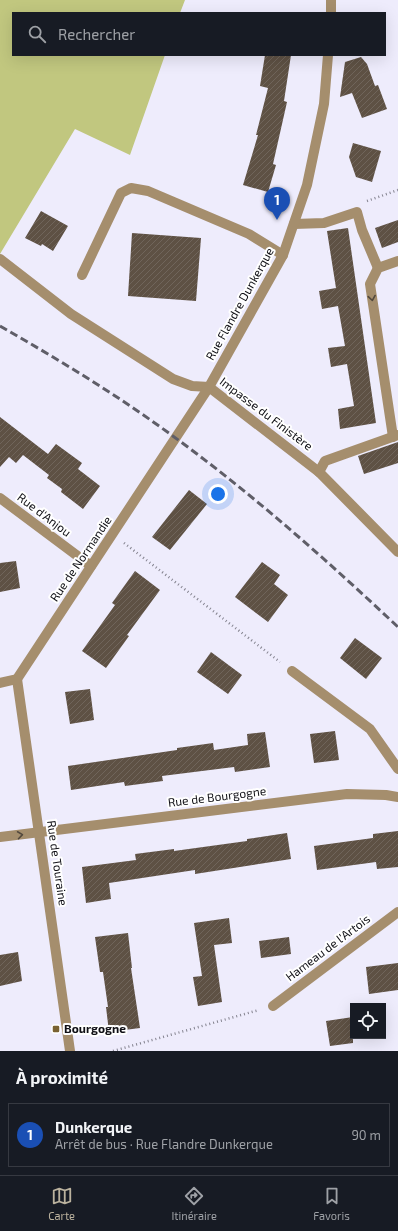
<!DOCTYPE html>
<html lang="fr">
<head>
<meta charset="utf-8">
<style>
  :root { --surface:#171b24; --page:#20242c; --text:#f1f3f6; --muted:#9ea1a6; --line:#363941; --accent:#bbb29e }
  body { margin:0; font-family:"Exo 2",sans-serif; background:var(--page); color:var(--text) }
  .controls { position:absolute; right:12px; bottom:12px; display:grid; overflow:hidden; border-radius:0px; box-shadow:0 4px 16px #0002 }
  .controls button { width:36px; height:36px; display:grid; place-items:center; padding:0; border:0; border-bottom:1px solid var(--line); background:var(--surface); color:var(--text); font:20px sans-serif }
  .you { position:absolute; left:218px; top:494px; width:14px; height:14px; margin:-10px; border:3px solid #fff; border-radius:50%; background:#1a73e8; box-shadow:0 0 0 6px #1a73e833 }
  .badge { display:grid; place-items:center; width:26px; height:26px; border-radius:50%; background:var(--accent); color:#fff; font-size:13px; font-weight:700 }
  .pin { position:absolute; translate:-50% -33px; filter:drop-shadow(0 1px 2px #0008) }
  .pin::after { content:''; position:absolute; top:21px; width:14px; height:12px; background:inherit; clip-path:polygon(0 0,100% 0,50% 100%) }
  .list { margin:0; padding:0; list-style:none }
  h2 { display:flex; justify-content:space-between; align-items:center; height:52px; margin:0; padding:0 16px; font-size:17px }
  h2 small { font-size:13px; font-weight:400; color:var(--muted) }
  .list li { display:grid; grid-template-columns:26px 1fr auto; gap:12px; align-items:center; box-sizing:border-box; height:64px; margin:0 8px 8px; padding:0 8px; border:1px solid var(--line); border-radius:0px }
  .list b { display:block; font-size:15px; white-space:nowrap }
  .list p { margin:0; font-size:13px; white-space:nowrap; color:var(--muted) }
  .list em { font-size:13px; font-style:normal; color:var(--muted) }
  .icon { flex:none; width:22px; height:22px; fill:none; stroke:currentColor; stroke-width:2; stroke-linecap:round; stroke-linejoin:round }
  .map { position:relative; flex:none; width:398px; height:1051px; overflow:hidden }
  .search { position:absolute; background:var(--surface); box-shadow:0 4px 16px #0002; left:12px; right:12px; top:12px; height:44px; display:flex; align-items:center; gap:10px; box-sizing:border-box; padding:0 14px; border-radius:0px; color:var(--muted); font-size:15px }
  .sheet { height:124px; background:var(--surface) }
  nav { display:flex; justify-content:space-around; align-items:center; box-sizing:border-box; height:56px; border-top:1px solid var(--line); background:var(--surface); font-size:11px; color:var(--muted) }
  nav a { display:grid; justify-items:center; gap:2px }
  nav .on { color:var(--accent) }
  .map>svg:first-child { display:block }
  .green { fill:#c1c77f }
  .building { fill:url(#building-hatch) }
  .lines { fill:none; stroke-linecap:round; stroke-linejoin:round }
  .path { stroke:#84838f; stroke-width:2.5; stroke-dasharray:1 3; stroke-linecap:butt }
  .minor { stroke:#a58e6d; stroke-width:10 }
  .rail { stroke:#5f5e68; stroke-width:3; stroke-dasharray:8 4; stroke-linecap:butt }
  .oneway { stroke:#52483d }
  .poi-dot { fill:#796232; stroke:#fff; stroke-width:1.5 }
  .labels { text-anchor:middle; stroke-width:4; stroke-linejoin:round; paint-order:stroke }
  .street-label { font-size:12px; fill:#0f0f15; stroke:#fff }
  .poi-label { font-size:12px; font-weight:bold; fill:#0f0f15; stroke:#fff; text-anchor:start }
</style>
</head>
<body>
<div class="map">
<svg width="398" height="1051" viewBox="0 0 398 1051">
  <defs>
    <pattern id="building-hatch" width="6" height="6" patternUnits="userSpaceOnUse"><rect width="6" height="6" fill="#5e5144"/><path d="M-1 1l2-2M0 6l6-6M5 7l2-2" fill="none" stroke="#70655b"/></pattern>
  </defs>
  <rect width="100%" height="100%" fill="#eeecfc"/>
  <path class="green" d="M0,0H185L180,13H13V55H165L130,155L75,129L0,254Z"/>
  <g class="building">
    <path d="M265,55H291L284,101L287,102L273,164L276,165L268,192L243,185L258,135H256L268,88L260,86Z"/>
    <path d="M361,57L367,64L375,86L378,85L387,109L362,118L352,93L340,97L345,62Z"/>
    <path d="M353,143L381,151L372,182L356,177L349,157Z"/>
    <path d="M41,211L68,226L53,251L42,244L41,246L25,238Z"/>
    <path d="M398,220V242L382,248L375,228Z"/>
    <path d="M348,228L376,423L340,429L338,409L354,406L347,364L331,367L328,348L345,346L338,306L322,309L319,291L336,288L327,231Z"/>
    <path d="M132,233L201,238L196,301L128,296Z"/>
    <path d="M0,417L48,454L56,444L82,463L78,469L100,486L83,509L61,492L62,489L47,478L49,475L23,455L16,463L9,457L0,467Z"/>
    <path d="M398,442V463L364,474L358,456Z"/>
    <path d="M189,490L207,504L170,550L152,537Z"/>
    <path d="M16,561L20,588L0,592V563Z"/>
    <path d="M262,562L280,575L274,584L288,595L268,622L235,597Z"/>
    <path d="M135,571L160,590L127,635L129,636L106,668L82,651L115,605L112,603Z"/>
    <path d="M355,638L382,658L366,679L340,658Z"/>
    <path d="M211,652L242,675L228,694L197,672Z"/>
    <path d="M90,689L94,720L70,724L65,692Z"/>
    <path d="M335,731L339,760L314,763L310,734Z"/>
    <path d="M265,732L270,767L235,772L234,767L162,776L163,781L125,786L124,782L71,790L68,766L177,750V748L213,743L214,750L248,745L247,734Z"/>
    <path d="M398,831V867L377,869L376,862L317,870L314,846L373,838V834Z"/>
    <path d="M287,833L291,859L195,874V870L109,883L111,899L86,903L82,867L136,860L135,854L174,849V851L247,841V839Z"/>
    <path d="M229,918L232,943L214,945L222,1002L198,1006L193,977L202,976L194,923Z"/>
    <path d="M128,933L132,968H131L140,1028L109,1032L106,1007H108L103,972H100L95,937Z"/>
    <path d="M289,937L291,954L261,958L259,941Z"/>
    <path d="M18,952L22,981L0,986V955Z"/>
    <path d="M398,963V990L369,994L366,967Z"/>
    <path d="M353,1017V1043L330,1046L326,1021Z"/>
  </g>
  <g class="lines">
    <g class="path">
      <path d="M367,201L398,190"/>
      <path d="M124,543L280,662"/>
      <path d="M113,1051L259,1010"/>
    </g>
    <g class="minor">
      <path d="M331,13V0"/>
      <path d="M294,224L324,223L357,212L362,230L378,268"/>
      <path d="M0,259L71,314L173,379L192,386L209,387L319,472L398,552"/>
      <path d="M82,275L121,193L131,188L148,191L249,234L283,255"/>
      <path d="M393,437L370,284L378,268L398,261"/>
      <path d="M319,472L325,461L398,435"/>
      <path d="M0,498L91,566"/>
      <path d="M292,671L370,729L398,769"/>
      <path d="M17,679L70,1051"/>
      <path d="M0,683L17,679L209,387L283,255L307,185L324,104L328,55"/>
      <path d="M0,837L347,794L386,795L398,797"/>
      <path d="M273,1006L398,912"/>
    </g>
    <path class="rail" d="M0,326C47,353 94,381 139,412C232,476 316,550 398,627"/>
  </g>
  <defs><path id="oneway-chevron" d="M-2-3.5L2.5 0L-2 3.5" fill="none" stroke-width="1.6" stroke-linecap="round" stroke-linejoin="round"/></defs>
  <g class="oneway">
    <use href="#oneway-chevron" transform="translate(372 298) rotate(81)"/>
    <use href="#oneway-chevron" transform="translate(20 835) rotate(-8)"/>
  </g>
  <rect class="poi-dot" x="52" y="1025" width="8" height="8" rx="2"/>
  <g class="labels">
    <g class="street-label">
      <text transform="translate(240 304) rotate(-61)" y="4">Rue Flandre Dunkerque</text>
      <text transform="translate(266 414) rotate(37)" y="4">Impasse du Finistère</text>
      <text transform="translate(44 515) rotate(37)" y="4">Rue d'Anjou</text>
      <text transform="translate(81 559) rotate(-56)" y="4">Rue de Normandie</text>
      <text transform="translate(217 797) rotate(-7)" y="4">Rue de Bourgogne</text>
      <text transform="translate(57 863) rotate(82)" y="4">Rue de Touraine</text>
      <text transform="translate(328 948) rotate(-37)" y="4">Hameau de l'Artois</text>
    </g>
    <g class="poi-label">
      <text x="64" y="1033">Bourgogne</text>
    </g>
  </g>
</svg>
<div class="controls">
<button><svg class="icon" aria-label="locate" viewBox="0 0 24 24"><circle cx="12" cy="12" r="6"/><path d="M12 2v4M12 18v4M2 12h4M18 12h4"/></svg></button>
</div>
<div class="you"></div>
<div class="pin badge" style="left:277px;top:220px;background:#1a4fb4">1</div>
<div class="search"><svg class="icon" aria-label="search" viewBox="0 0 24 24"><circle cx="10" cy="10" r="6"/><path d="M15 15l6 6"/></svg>Rechercher</div>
</div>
<section class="sheet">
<h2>À proximité<small></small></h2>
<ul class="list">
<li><span class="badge" style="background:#1a4fb4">1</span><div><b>Dunkerque</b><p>Arrêt de bus · Rue Flandre Dunkerque</p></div><em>90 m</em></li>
</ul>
</section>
<nav>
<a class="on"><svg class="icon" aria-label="map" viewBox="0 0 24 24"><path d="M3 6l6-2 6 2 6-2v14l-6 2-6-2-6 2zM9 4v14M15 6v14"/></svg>Carte</a>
<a><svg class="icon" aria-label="directions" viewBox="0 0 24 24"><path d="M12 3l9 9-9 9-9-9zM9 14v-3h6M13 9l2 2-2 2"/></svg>Itinéraire</a>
<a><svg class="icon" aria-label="saved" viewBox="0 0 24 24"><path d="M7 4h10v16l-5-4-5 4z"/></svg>Favoris</a>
</nav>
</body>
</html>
